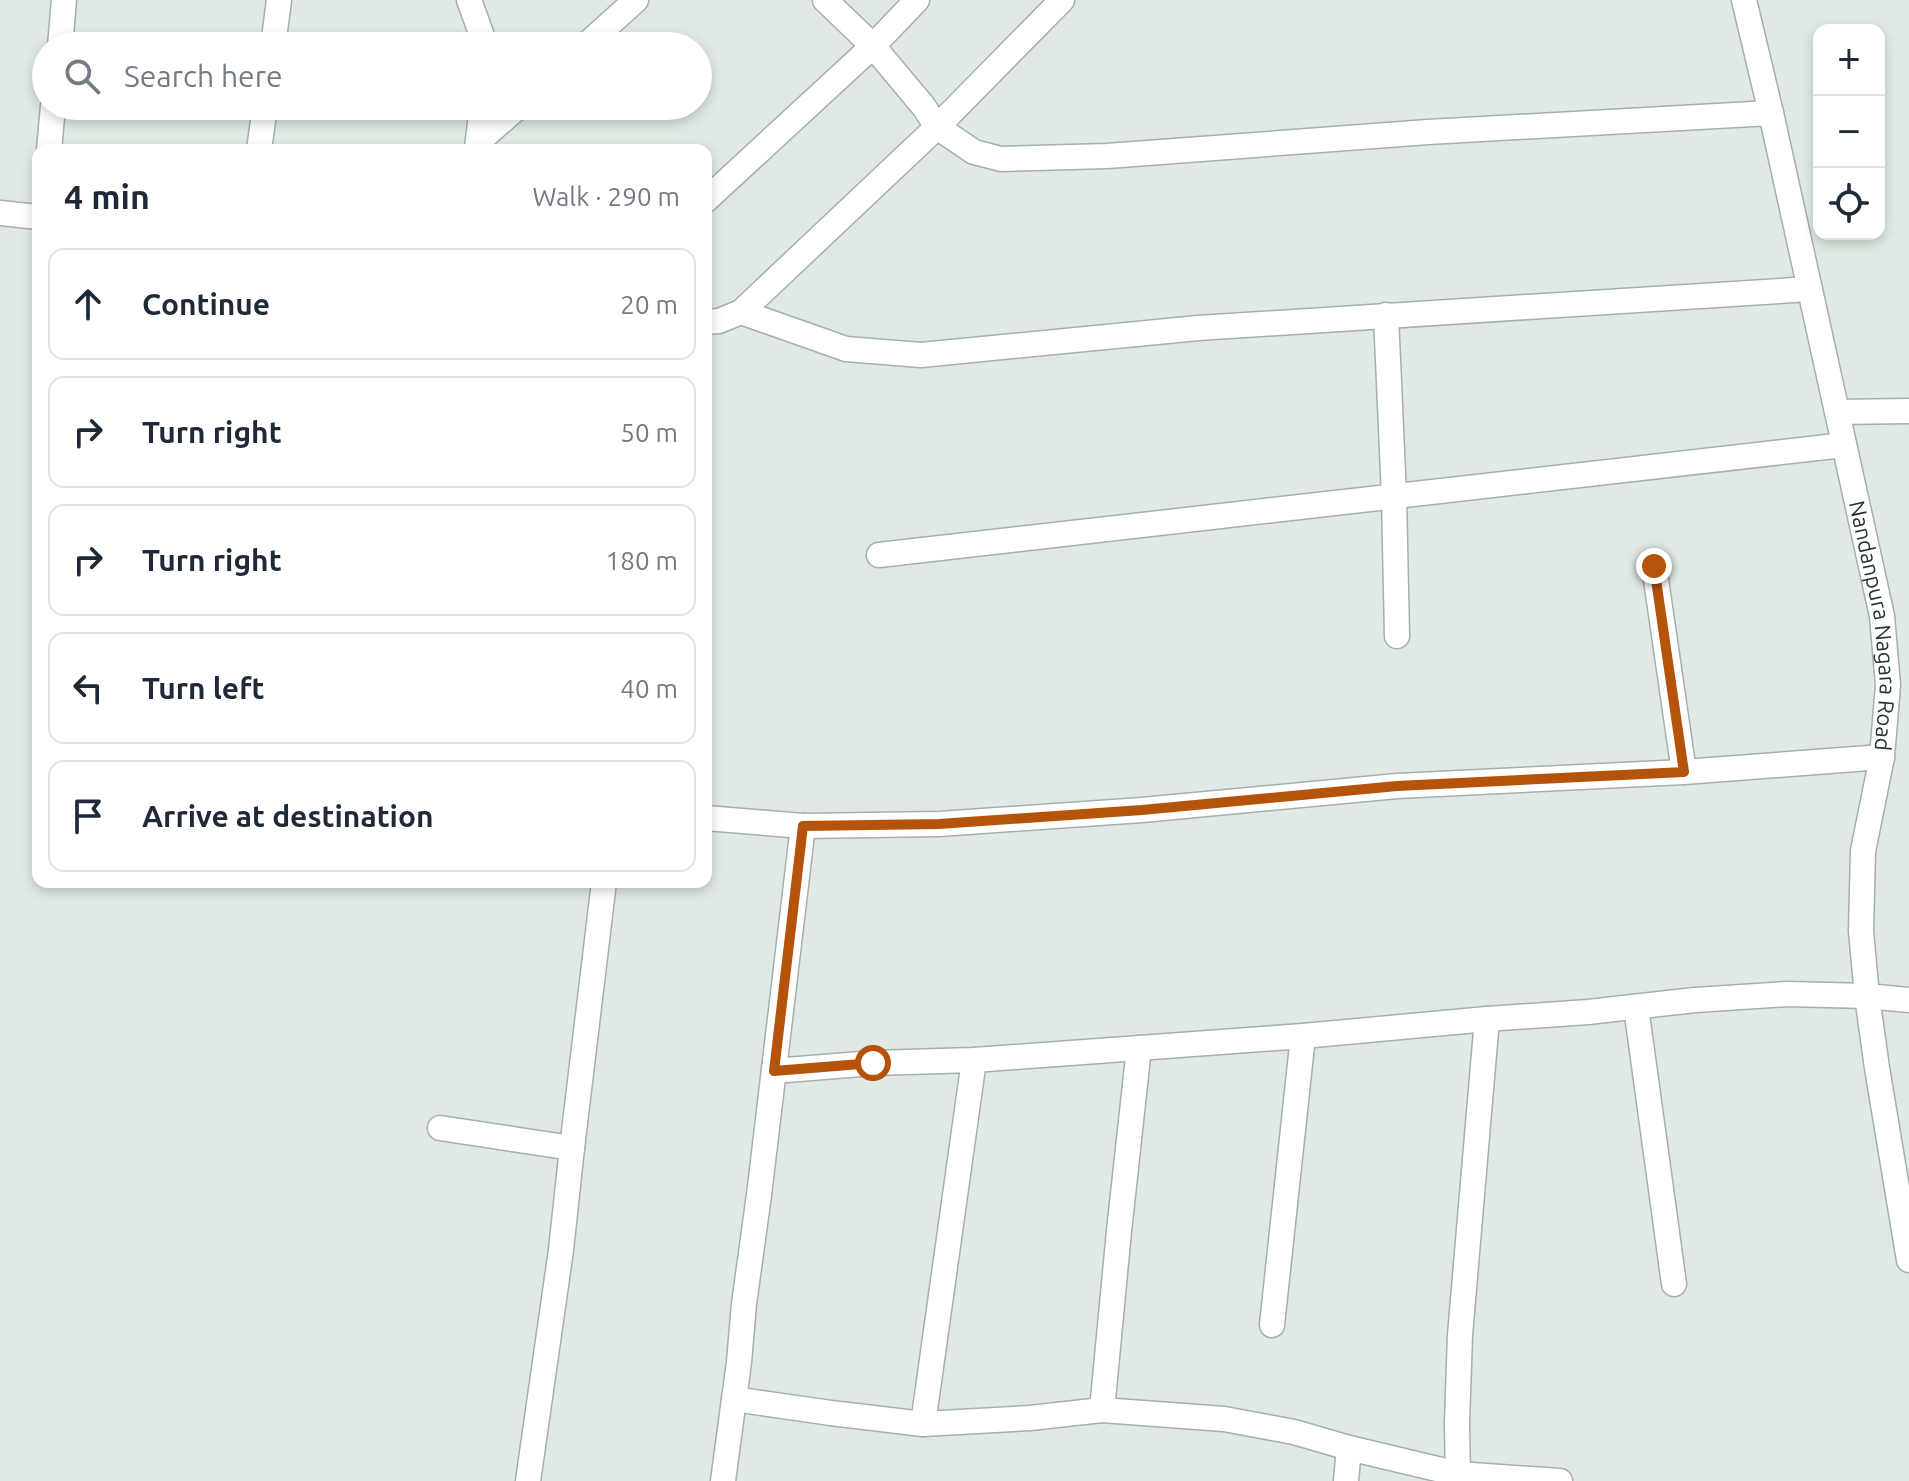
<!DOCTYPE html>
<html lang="en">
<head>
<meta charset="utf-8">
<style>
  :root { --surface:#fff; --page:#f6f6f7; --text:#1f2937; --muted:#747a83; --line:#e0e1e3 }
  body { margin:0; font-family:Ubuntu,sans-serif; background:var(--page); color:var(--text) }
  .controls { position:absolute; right:24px; top:24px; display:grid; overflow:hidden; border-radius:16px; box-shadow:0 4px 12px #0003 }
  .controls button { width:72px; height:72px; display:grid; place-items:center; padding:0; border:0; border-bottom:2px solid var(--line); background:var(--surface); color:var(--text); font:40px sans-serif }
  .stop { position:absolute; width:24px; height:24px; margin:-18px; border:6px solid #b45309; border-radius:50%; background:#fff }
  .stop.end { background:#b45309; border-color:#fff; box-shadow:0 2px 8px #0008 }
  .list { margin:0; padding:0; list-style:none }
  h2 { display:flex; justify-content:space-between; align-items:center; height:104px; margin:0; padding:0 32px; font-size:34px }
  h2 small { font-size:26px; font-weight:400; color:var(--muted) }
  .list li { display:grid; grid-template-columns:52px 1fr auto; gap:24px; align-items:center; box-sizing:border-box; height:112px; margin:0 16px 16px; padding:0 16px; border:2px solid var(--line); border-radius:16px }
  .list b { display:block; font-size:30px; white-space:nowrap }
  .list em { font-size:26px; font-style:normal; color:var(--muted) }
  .icon { flex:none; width:44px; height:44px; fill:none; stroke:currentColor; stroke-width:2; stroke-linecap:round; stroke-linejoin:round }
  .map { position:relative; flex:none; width:1909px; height:1481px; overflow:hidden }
  .search { position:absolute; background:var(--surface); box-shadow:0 4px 12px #0003; left:32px; top:32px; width:680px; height:88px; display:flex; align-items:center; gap:20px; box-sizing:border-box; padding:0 28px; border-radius:44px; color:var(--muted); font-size:30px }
  .panel { position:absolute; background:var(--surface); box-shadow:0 4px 12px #0003; left:32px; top:144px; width:680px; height:744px; border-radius:16px }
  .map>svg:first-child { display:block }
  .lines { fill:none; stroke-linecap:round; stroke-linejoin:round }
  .minor-casing { stroke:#a4b0a9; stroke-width:27 }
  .minor { stroke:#fff; stroke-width:24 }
  .route { stroke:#b45309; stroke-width:10 }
  .labels { text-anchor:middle; stroke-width:8; stroke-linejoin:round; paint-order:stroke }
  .street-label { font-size:22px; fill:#23372e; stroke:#f0f6f2 }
</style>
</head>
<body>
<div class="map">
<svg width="1909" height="1481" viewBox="0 0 1909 1481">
  <rect width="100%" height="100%" fill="#e0e9e3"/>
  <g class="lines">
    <defs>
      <g id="minor">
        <path d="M469,0L481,33L482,46"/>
        <path d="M825,0L873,46L924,107L937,127L974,152L1001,159L1107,156L1428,132L1771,113"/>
        <path id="s1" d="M1744,0L1771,113L1882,616L1888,685L1882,757L1863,851L1861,931L1867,996L1877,1068L1909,1260"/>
        <path d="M60,46L64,0"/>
        <path d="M273,46L279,0"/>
        <path d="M585,46L636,0"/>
        <path d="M478,142L519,106"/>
        <path d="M477,148L482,106"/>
        <path d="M49,150L53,106"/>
        <path d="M259,150L265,106"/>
        <path d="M706,200L873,46L917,0"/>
        <path d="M0,213L38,217"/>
        <path d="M741,312L846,349L921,355L1198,328L1810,289"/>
        <path d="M1386,315L1394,496L1397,636"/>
        <path d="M706,322L719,321L741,312L937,127L1062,0"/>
        <path d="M1837,412L1909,411"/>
        <path d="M879,555L1844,445"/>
        <path d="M1684,772L1882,757"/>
        <path d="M706,818L803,826L939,824L1142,810L1397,786L1684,772L1654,566"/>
        <path d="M1636,1007L1674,1284"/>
        <path d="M774,1071L873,1063L974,1060L1303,1036L1487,1019L1588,1012L1695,1000L1788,994L1867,996L1909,1000"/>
        <path d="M440,1128L572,1148L561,1250L528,1481"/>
        <path d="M572,1148L604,882"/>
        <path d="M1272,1325L1303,1036"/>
        <path d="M734,1399L831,1413L923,1424L1030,1418L1102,1410L1224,1419L1294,1432L1349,1448L1458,1474L1560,1481"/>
        <path d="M1102,1410L1119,1231L1139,1048"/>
        <path d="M923,1424L974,1060"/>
        <path d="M723,1481L739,1362L744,1304L759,1195L803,826"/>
        <path d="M1346,1481L1349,1448"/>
        <path d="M1458,1481L1457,1423L1460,1335L1487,1019"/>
      </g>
    </defs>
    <use href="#minor" class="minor-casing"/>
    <use href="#minor" class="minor"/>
  </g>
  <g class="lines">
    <path class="route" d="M873,1063L774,1071L803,826L939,824L1142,810L1397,786L1684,772L1654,566"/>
  </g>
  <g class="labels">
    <g class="street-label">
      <text dy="8" stroke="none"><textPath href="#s1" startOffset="640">Nandanpura Nagara Road</textPath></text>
    </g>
  </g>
</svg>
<div class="controls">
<button>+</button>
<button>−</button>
<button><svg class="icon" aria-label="locate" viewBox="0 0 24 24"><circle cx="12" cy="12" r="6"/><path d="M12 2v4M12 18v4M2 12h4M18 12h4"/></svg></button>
</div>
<div class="stop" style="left:873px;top:1063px"></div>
<div class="stop end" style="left:1654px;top:566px"></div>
<div class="search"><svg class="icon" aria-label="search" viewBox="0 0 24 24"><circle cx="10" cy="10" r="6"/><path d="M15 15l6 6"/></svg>Search here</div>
<section class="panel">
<h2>4 min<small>Walk · 290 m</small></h2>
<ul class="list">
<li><svg class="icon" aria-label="ahead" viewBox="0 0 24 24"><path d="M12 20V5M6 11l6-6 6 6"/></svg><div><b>Continue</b></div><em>20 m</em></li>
<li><svg class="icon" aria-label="right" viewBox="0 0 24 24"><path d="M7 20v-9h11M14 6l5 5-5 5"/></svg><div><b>Turn right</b></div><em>50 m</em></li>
<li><svg class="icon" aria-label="right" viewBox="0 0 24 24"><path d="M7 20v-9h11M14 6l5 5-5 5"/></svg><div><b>Turn right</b></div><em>180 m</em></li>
<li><svg class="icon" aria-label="left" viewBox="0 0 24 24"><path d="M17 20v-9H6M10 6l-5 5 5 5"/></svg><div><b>Turn left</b></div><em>40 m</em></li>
<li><svg class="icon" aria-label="arrive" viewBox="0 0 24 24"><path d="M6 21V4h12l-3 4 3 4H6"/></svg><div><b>Arrive at destination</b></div></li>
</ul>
</section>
</div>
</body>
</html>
